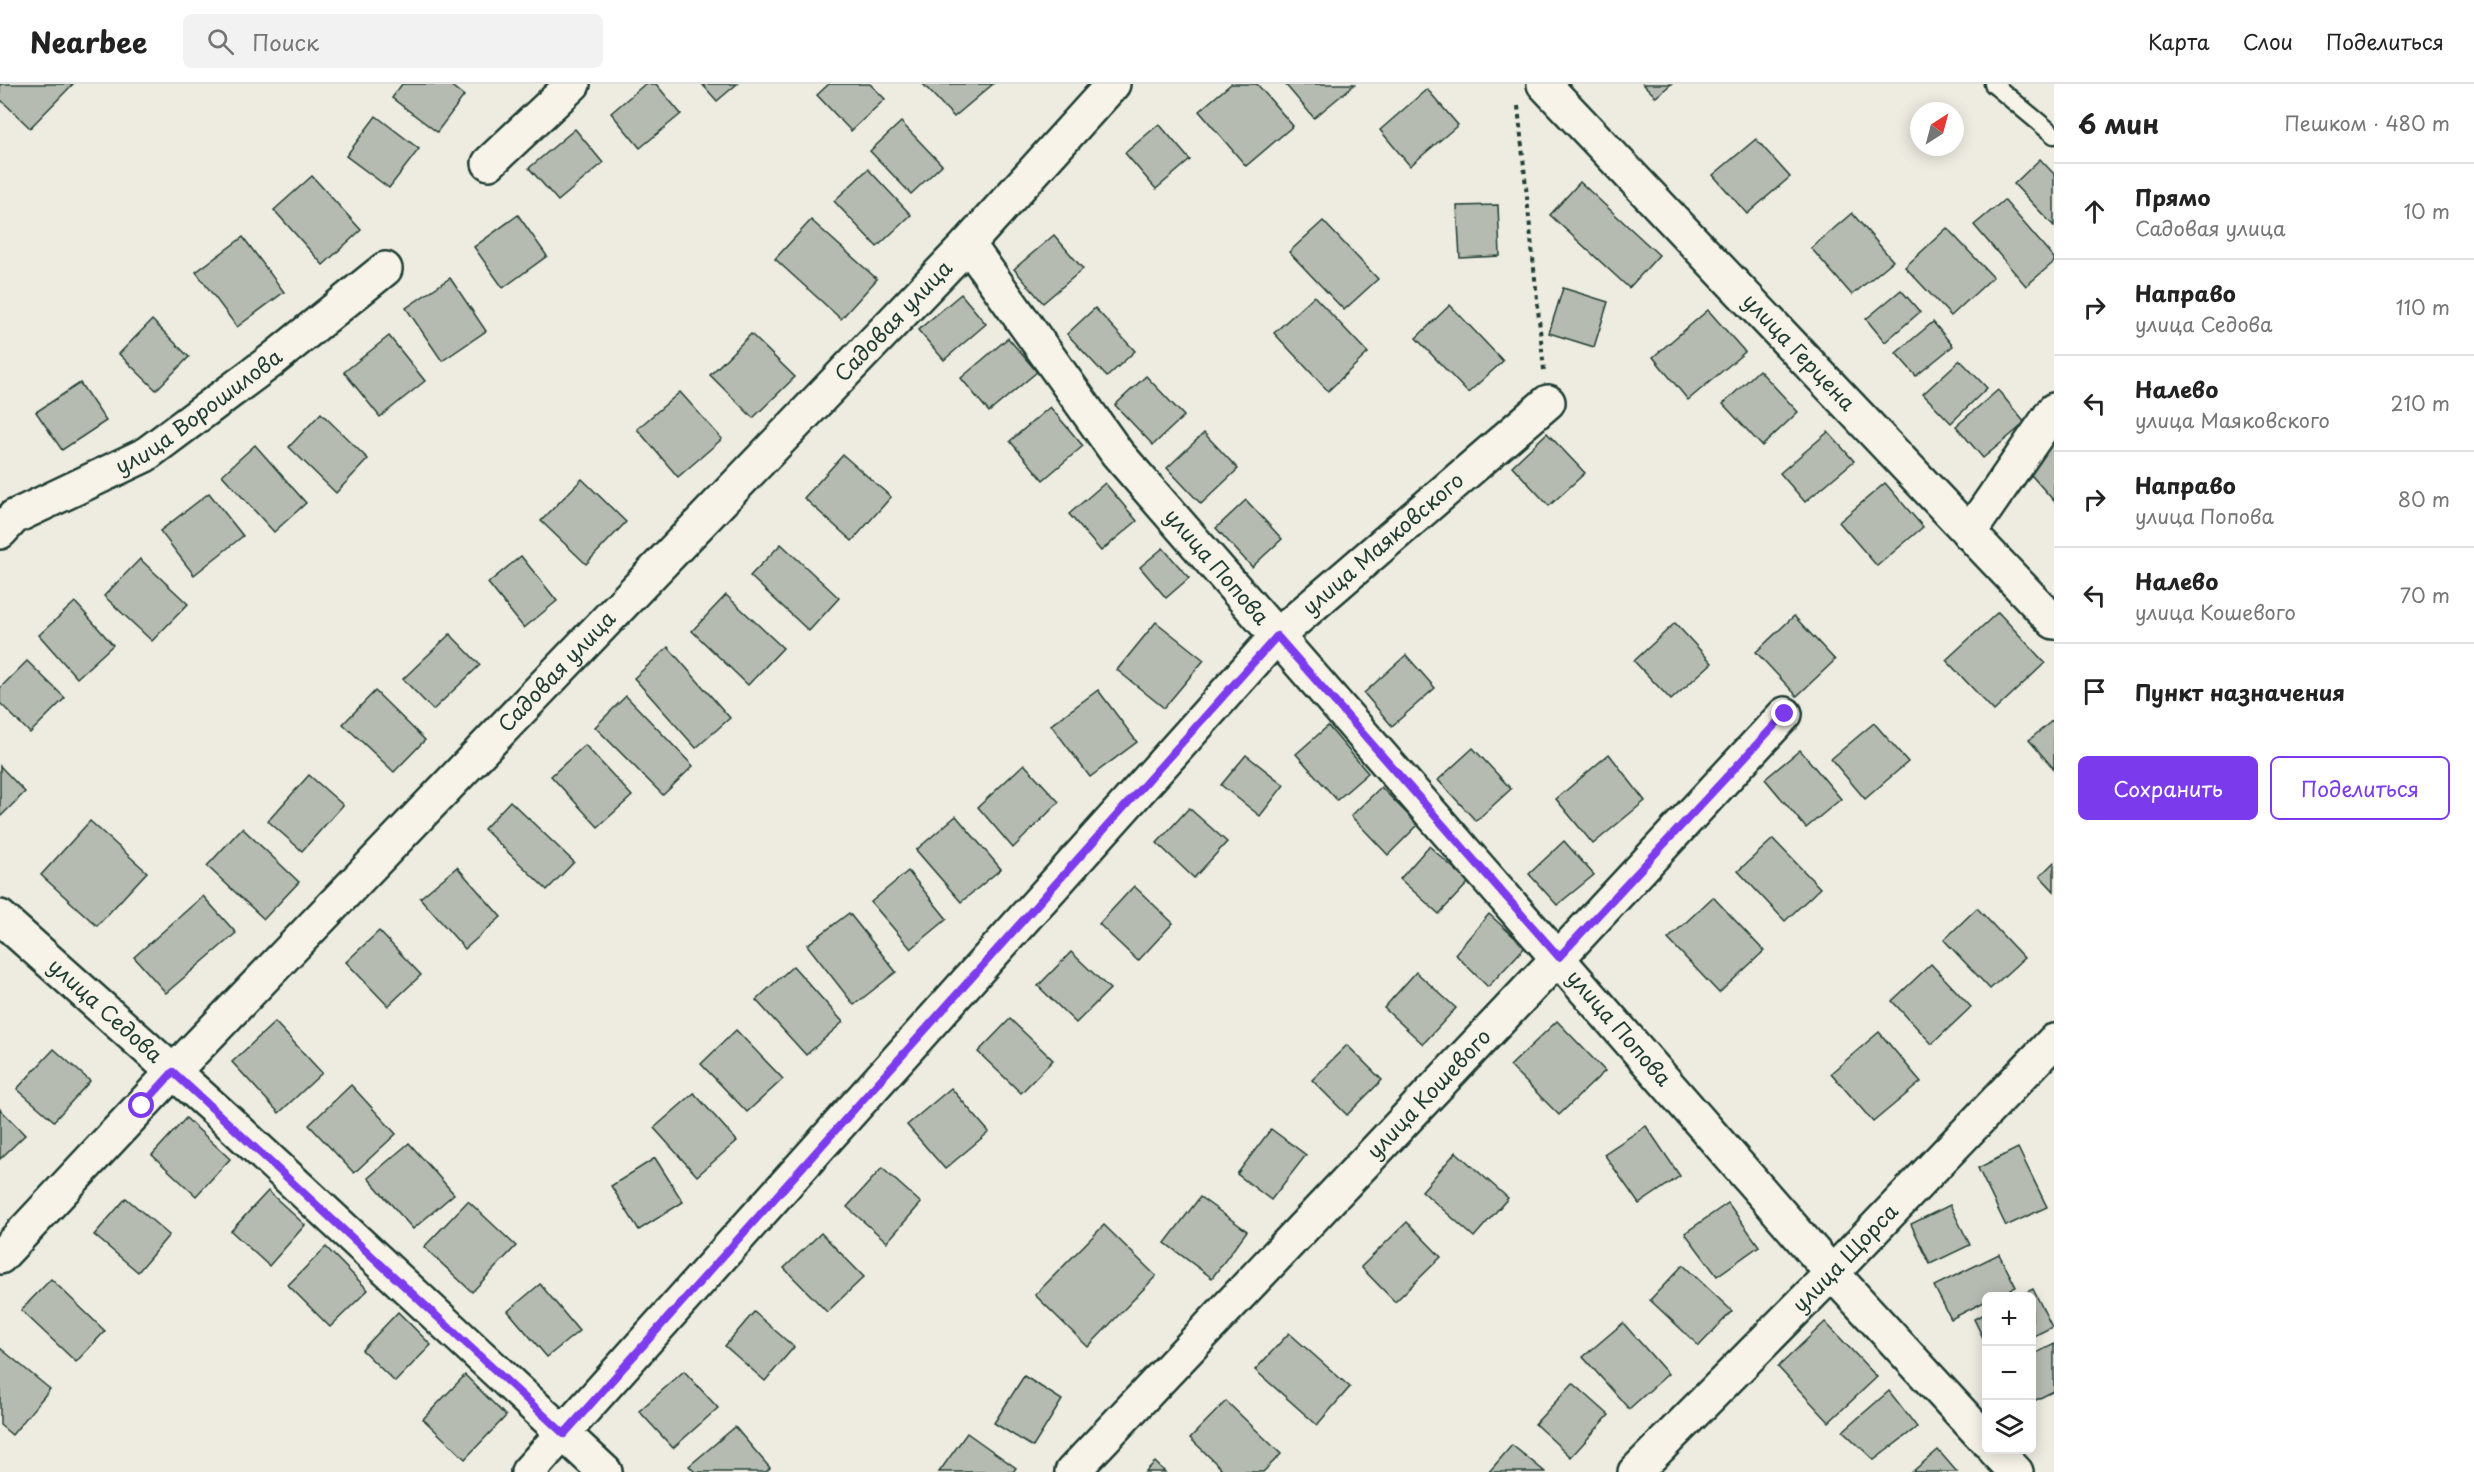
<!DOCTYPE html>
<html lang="ru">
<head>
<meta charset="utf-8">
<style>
  :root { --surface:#fff; --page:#f2f2f2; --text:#222; --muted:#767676; --line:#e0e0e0; --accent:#7c3aed }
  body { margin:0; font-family:"Playpen Sans",sans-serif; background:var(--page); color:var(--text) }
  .controls { position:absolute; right:18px; bottom:18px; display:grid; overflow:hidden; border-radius:9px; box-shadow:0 3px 15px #0003 }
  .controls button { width:54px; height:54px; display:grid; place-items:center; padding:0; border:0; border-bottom:2px solid var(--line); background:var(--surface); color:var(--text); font:30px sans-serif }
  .compass { position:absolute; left:1910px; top:18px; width:54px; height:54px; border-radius:50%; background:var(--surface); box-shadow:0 3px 15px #0003; rotate:36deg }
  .stop { position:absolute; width:18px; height:18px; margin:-14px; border:4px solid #7c3aed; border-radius:50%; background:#fff }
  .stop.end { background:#7c3aed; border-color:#fff; box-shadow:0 2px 6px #0008 }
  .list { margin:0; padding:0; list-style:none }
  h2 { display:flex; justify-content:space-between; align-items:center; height:78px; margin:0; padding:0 24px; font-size:26px }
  h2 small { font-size:20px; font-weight:400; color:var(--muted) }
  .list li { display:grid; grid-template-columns:39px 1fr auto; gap:18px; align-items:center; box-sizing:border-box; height:96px; padding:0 24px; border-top:2px solid var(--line) }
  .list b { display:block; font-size:22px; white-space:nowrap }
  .list p { margin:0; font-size:20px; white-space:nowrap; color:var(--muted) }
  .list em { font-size:20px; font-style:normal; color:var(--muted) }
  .actions { display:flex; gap:12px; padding:18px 24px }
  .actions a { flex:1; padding:14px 0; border:2px solid var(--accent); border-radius:9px; text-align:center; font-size:21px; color:var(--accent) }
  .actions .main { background:var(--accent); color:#fff }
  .icon { flex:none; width:33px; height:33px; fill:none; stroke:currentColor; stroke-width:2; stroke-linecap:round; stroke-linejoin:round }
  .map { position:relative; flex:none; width:2054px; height:1388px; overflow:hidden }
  header { display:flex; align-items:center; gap:36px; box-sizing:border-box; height:84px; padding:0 30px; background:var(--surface); border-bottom:2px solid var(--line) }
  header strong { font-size:28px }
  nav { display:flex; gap:33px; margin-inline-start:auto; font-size:21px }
  .search { width:420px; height:54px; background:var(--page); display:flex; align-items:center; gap:15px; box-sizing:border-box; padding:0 21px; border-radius:9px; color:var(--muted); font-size:22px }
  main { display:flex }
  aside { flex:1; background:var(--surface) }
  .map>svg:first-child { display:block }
  .building { fill:#b5bbb0; stroke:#1f3d34; stroke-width:1.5 }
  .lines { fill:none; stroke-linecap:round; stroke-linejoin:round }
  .lane-casing { stroke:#1f3d34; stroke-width:21 }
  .street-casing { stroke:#1f3d34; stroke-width:38 }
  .secondary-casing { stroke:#1f3d34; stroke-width:38 }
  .path { stroke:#1f3d34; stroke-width:4; stroke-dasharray:4.5 4.5; stroke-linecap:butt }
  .lane { stroke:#f7f3e8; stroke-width:16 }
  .street { stroke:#f7f3e8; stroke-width:33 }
  .secondary { stroke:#f7f3e8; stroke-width:33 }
  .route { stroke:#7c3aed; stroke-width:8 }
  .labels { text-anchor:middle; stroke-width:4.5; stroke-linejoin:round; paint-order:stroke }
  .street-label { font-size:21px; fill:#1f3d34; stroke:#f7f3e8 }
</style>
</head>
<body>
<header>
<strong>Nearbee</strong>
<div class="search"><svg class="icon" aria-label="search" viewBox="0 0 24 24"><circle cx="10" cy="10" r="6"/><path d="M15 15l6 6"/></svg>Поиск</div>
<nav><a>Карта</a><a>Слои</a><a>Поделиться</a></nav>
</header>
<main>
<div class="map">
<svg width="2054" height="1388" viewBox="0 0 2054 1388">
  <rect width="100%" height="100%" fill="#eeece1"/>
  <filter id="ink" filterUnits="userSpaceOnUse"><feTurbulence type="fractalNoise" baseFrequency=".0167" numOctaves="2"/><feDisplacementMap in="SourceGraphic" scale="12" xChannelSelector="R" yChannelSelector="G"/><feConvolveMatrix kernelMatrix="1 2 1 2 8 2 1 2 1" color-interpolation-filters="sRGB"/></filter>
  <g filter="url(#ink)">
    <g class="building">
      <path d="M0,0H73L30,44L0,15Z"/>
      <path d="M402,0H449L464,12L437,48L392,14Z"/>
      <path d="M645,0H656L681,30L640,64L611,29Z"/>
      <path d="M702,0H737L717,17Z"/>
      <path d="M829,0H870L885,15L851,47L817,11Z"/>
      <path d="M923,0H993L954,33Z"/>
      <path d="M1231,0H1257L1293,42L1246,82L1199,27Z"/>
      <path d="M1285,0H1355L1314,34Z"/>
      <path d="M1643,0H1671L1656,13Z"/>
      <path d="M1427,5L1458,41L1410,82L1380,46Z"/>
      <path d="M376,32L419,65L389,104L346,72Z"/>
      <path d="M901,38L942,81L911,110L870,67Z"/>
      <path d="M1159,40L1190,76L1156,105L1125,69Z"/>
      <path d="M575,45L603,79L558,117L529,84Z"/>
      <path d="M1756,55L1790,93L1747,130L1713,91Z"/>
      <path d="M2040,75L2054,90V142L2014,100Z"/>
      <path d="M868,85L911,131L877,163L834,117Z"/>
      <path d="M312,92L361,146L323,181L274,126Z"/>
      <path d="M1580,98L1659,171L1629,204L1550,131Z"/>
      <path d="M2004,116L2054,174V178L2026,202L1974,141Z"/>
      <path d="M1498,121L1500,172L1460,174L1457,122Z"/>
      <path d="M1852,129L1893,177L1852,211L1811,164Z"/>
      <path d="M518,131L547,172L503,204L474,163Z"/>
      <path d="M811,136L877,195L841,235L775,175Z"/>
      <path d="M1323,137L1378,195L1344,226L1289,168Z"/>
      <path d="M1947,144L1993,193L1951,232L1905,183Z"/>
      <path d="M1054,151L1083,185L1043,219L1014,185Z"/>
      <path d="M243,153L284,208L237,243L196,188Z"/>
      <path d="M450,194L486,247L442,277L406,224Z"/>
      <path d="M1563,204L1608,218L1594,263L1549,249Z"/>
      <path d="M1901,206L1920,228L1885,258L1866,235Z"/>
      <path d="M961,210L986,240L944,276L918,246Z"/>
      <path d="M1314,212L1368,269L1328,307L1274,249Z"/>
      <path d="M1450,221L1503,277L1468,309L1416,254Z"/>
      <path d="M1095,224L1135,267L1107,293L1067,250Z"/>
      <path d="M1708,226L1745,268L1688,316L1653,273Z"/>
      <path d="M152,236L189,273L156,306L119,270Z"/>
      <path d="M1933,238L1953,262L1916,292L1896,269Z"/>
      <path d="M751,250L795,293L753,334L710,291Z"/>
      <path d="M389,252L425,297L380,333L344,288Z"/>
      <path d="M1008,254L1037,288L989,328L961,294Z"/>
      <path d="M1960,276L1987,304L1951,339L1923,310Z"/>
      <path d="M1759,286L1798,328L1762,362L1723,320Z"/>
      <path d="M1146,292L1184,332L1153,361L1115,321Z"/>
      <path d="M80,299L106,337L62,366L36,328Z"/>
      <path d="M1998,306L2025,339L1983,374L1956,342Z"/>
      <path d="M680,308L722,355L678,393L637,345Z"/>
      <path d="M1050,323L1083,362L1043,396L1010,357Z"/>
      <path d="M321,329L368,375L336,409L289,363Z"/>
      <path d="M1828,348L1854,377L1805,418L1780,389Z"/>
      <path d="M1204,349L1238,385L1201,420L1167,384Z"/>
      <path d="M1547,349L1585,389L1549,422L1512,382Z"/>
      <path d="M2054,359V417L2025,384Z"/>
      <path d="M255,361L306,419L274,448L222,391Z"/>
      <path d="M843,371L891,413L852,457L804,414Z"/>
      <path d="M582,395L626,438L586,480L541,437Z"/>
      <path d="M1105,399L1137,437L1101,467L1069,430Z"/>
      <path d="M1885,399L1923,443L1877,482L1839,438Z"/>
      <path d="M209,409L243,452L194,491L160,447Z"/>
      <path d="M1246,416L1282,455L1252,483L1216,444Z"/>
      <path d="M781,460L839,514L809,547L750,492Z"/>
      <path d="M1163,464L1189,494L1166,514L1140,483Z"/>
      <path d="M521,472L557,517L524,544L488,499Z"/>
      <path d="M140,475L188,520L152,557L104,512Z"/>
      <path d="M726,511L783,564L748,601L692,547Z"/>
      <path d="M75,518L113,561L77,594L39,551Z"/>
      <path d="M1998,528L2045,579L1994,627L1946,576Z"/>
      <path d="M1794,532L1835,576L1797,612L1756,568Z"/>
      <path d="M1156,538L1204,576L1164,624L1117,586Z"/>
      <path d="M1675,539L1712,579L1671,616L1634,577Z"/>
      <path d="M450,550L480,581L433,626L403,595Z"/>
      <path d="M668,563L730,634L696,664L634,594Z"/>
      <path d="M1406,571L1435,604L1392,642L1364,609Z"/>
      <path d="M27,577L65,614L30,649L0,619V604Z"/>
      <path d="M1098,606L1137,658L1090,693L1051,641Z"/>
      <path d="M375,607L425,656L394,688L343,640Z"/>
      <path d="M626,612L693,682L663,711L595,643Z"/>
      <path d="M2054,635V685L2029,656Z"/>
      <path d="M1874,639L1908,678L1865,715L1831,675Z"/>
      <path d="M1328,642L1368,689L1337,716L1296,670Z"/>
      <path d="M585,661L632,712L598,743L551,692Z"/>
      <path d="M1473,664L1511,705L1476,737L1438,696Z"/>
      <path d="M1800,666L1841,715L1806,744L1765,695Z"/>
      <path d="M1609,670L1645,717L1593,760L1556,715Z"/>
      <path d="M1246,671L1284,701L1260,732L1221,701Z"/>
      <path d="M1024,680L1059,718L1013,764L978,723Z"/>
      <path d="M0,682L25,708L0,733Z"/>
      <path d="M309,691L343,721L302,767L268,737Z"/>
      <path d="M1381,703L1418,741L1388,771L1351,732Z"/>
      <path d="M510,717L574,778L547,806L484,745Z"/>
      <path d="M1189,724L1227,758L1194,794L1157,759Z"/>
      <path d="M956,732L1001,785L961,818L916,766Z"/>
      <path d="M90,737L147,788L97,842L41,791Z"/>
      <path d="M242,744L299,798L264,835L207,782Z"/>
      <path d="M1773,755L1820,804L1785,837L1738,787Z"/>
      <path d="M1564,757L1594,791L1557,821L1529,790Z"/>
      <path d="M1429,762L1469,798L1439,830L1400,795Z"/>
      <path d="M2054,778V807L2040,792Z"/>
      <path d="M457,783L501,833L465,865L420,814Z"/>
      <path d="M908,787L947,835L911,865L871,818Z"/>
      <path d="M1134,802L1173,839L1138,877L1099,840Z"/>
      <path d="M203,812L236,849L166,909L134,873Z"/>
      <path d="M1713,813L1764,867L1719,909L1668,855Z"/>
      <path d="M1977,824L2024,874L1990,905L1944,856Z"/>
      <path d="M849,829L896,888L854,921L807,861Z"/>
      <path d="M1489,830L1525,863L1488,903L1455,870Z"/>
      <path d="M379,847L421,891L388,922L346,878Z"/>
      <path d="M1071,868L1110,905L1076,939L1038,902Z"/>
      <path d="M1931,880L1971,923L1932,960L1892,917Z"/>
      <path d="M793,882L843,938L806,971L756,916Z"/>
      <path d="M1416,888L1456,924L1423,960L1384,924Z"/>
      <path d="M1010,935L1053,976L1021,1009L978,968Z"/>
      <path d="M1557,937L1605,987L1559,1031L1510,982Z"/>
      <path d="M275,938L322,989L279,1029L232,978Z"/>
      <path d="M736,946L783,995L747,1028L701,980Z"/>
      <path d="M1879,948L1921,998L1873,1038L1831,989Z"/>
      <path d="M1347,961L1382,996L1347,1031L1312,996Z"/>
      <path d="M54,965L90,997L54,1037L17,1005Z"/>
      <path d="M351,1001L396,1050L354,1089L309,1041Z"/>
      <path d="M951,1004L989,1048L945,1085L907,1041Z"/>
      <path d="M694,1009L737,1057L697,1092L654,1044Z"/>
      <path d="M0,1025L25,1051L0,1075Z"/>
      <path d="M186,1034L230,1075L196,1112L152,1071Z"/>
      <path d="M1646,1042L1680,1092L1639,1120L1604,1070Z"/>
      <path d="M1271,1045L1306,1071L1271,1116L1237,1090Z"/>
      <path d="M409,1059L454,1110L413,1145L368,1094Z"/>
      <path d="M2018,1064L2047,1123L2006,1142L1978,1084Z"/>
      <path d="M1456,1068L1508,1114L1474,1153L1422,1107Z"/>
      <path d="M655,1074L683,1118L639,1146L611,1102Z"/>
      <path d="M882,1084L921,1119L887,1158L847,1123Z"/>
      <path d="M268,1107L305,1141L269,1182L231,1147Z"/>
      <path d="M1200,1113L1247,1147L1212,1194L1165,1159Z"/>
      <path d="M126,1114L169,1151L138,1188L94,1151Z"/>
      <path d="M468,1117L516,1162L472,1208L424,1163Z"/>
      <path d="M1728,1119L1759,1162L1717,1192L1685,1149Z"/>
      <path d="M1950,1121L1970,1161L1930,1180L1911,1140Z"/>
      <path d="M1407,1138L1441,1173L1395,1218L1361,1183Z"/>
      <path d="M1104,1141L1156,1192L1088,1263L1035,1211Z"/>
      <path d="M821,1149L864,1193L827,1228L784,1184Z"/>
      <path d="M326,1163L368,1206L330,1243L288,1201Z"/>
      <path d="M1999,1170L2016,1203L1996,1212H1986V1217L1951,1235L1934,1202Z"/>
      <path d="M1683,1181L1732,1227L1699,1262L1650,1216Z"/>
      <path d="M51,1195L105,1247L76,1278L21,1226Z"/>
      <path d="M540,1200L579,1247L547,1273L508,1227Z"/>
      <path d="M2033,1205L2052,1243L2032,1253V1212H2019Z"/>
      <path d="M398,1228L431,1261L395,1298L362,1266Z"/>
      <path d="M754,1228L794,1263L765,1297L725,1262Z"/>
      <path d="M1986,1229V1260L1974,1235Z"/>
      <path d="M1825,1238L1877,1293L1829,1338L1778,1283Z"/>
      <path d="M1623,1239L1668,1290L1629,1325L1583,1273Z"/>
      <path d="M1289,1249L1350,1303L1317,1341L1255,1286Z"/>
      <path d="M2054,1260V1307L2034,1317L2032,1311V1271Z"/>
      <path d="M0,1264L50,1305L12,1351L0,1341Z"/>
      <path d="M684,1287L718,1324L673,1364L639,1327Z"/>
      <path d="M465,1291L506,1332L465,1375L423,1335Z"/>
      <path d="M1024,1292L1062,1316L1033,1363L994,1339Z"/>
      <path d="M1573,1299L1609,1331L1571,1373L1535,1340Z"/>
      <path d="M1889,1307L1917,1343L1874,1376L1843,1347Z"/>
      <path d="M1226,1317L1281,1370L1263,1388H1225L1190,1354Z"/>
      <path d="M735,1343L770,1384L766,1388H695L689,1382Z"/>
      <path d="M967,1349L1016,1384L1013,1388H939Z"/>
      <path d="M1512,1361L1545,1388H1489Z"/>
      <path d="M1938,1366L1957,1388H1912Z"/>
      <path d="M1155,1378L1165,1388H1145Z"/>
    </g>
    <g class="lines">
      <defs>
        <path id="lane" d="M1993,0L2054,51"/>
        <g id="street">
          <path d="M489,79L573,0"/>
          <path id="s1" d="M968,160L1117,369L1832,1189L1986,1356"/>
          <path id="s2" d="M0,448L14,433L145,371L271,277L385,185"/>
          <path d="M1969,449L2054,326"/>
          <path id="s3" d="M0,833L217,1027L605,1388"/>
          <path d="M1995,1366L2016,1388"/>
          <path id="s4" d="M528,1388L1277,552L1548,318"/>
          <path id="s5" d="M1072,1388L1559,873L1785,630"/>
          <path id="s6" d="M1635,1388L1832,1189L2054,957"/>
        </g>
        <g id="secondary">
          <path id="s7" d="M1544,0L2054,538"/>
          <path id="s8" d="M0,1173L173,988L968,160L1113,0"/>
        </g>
      </defs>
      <use href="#lane" class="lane-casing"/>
      <use href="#street" class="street-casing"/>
      <use href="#secondary" class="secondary-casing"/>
      <path class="path" d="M1518,22L1544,286"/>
      <use href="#lane" class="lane"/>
      <use href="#street" class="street"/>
      <use href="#secondary" class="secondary"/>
    </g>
  </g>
  <g class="lines" filter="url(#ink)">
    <path class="route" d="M142,1022L173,988L564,1350L1277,552L1559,873L1785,630"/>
  </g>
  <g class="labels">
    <g class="street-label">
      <text dy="7" stroke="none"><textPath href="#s8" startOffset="1294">Садовая улица</textPath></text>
      <text dy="7" stroke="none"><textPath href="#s7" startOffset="370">улица Герцена</textPath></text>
      <text dy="7" stroke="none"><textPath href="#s2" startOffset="234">улица Ворошилова</textPath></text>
      <text dy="7" stroke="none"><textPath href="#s4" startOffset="1263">улица Маяковского</textPath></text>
      <text dy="7" stroke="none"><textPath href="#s1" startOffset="408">улица Попова</textPath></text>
      <text dy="7" stroke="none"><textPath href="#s8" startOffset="808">Садовая улица</textPath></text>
      <text dy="7" stroke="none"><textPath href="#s3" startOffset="141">улица Седова</textPath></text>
      <text dy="7" stroke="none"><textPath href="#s1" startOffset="1020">улица Попова</textPath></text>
      <text dy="7" stroke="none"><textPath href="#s5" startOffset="520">улица Кошевого</textPath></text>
      <text dy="7" stroke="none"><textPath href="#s6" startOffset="300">улица Щорса</textPath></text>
    </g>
  </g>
</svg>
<div class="controls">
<button>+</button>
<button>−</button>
<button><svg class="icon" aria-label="layers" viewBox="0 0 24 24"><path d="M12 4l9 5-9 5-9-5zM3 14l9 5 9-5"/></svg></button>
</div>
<svg class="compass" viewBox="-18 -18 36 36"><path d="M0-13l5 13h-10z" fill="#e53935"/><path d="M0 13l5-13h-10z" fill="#767676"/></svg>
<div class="stop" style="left:142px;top:1022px"></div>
<div class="stop end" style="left:1785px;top:630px"></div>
</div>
<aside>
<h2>6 мин<small>Пешком · 480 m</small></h2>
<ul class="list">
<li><svg class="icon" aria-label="ahead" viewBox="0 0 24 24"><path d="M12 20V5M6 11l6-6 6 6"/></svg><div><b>Прямо</b><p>Садовая улица</p></div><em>10 m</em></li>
<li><svg class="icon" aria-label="right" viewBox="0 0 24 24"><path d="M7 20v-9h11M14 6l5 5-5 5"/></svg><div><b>Направо</b><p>улица Седова</p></div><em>110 m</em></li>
<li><svg class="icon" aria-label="left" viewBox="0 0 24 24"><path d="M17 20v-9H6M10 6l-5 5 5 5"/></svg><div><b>Налево</b><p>улица Маяковского</p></div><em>210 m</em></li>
<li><svg class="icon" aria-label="right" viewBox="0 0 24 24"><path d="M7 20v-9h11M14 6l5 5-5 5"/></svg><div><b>Направо</b><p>улица Попова</p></div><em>80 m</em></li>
<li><svg class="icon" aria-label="left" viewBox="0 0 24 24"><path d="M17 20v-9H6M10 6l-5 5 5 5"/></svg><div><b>Налево</b><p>улица Кошевого</p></div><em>70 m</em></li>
<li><svg class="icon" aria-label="arrive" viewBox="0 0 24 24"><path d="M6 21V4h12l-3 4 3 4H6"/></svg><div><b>Пункт назначения</b></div></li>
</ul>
<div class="actions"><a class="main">Сохранить</a><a>Поделиться</a></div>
</aside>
</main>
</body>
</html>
